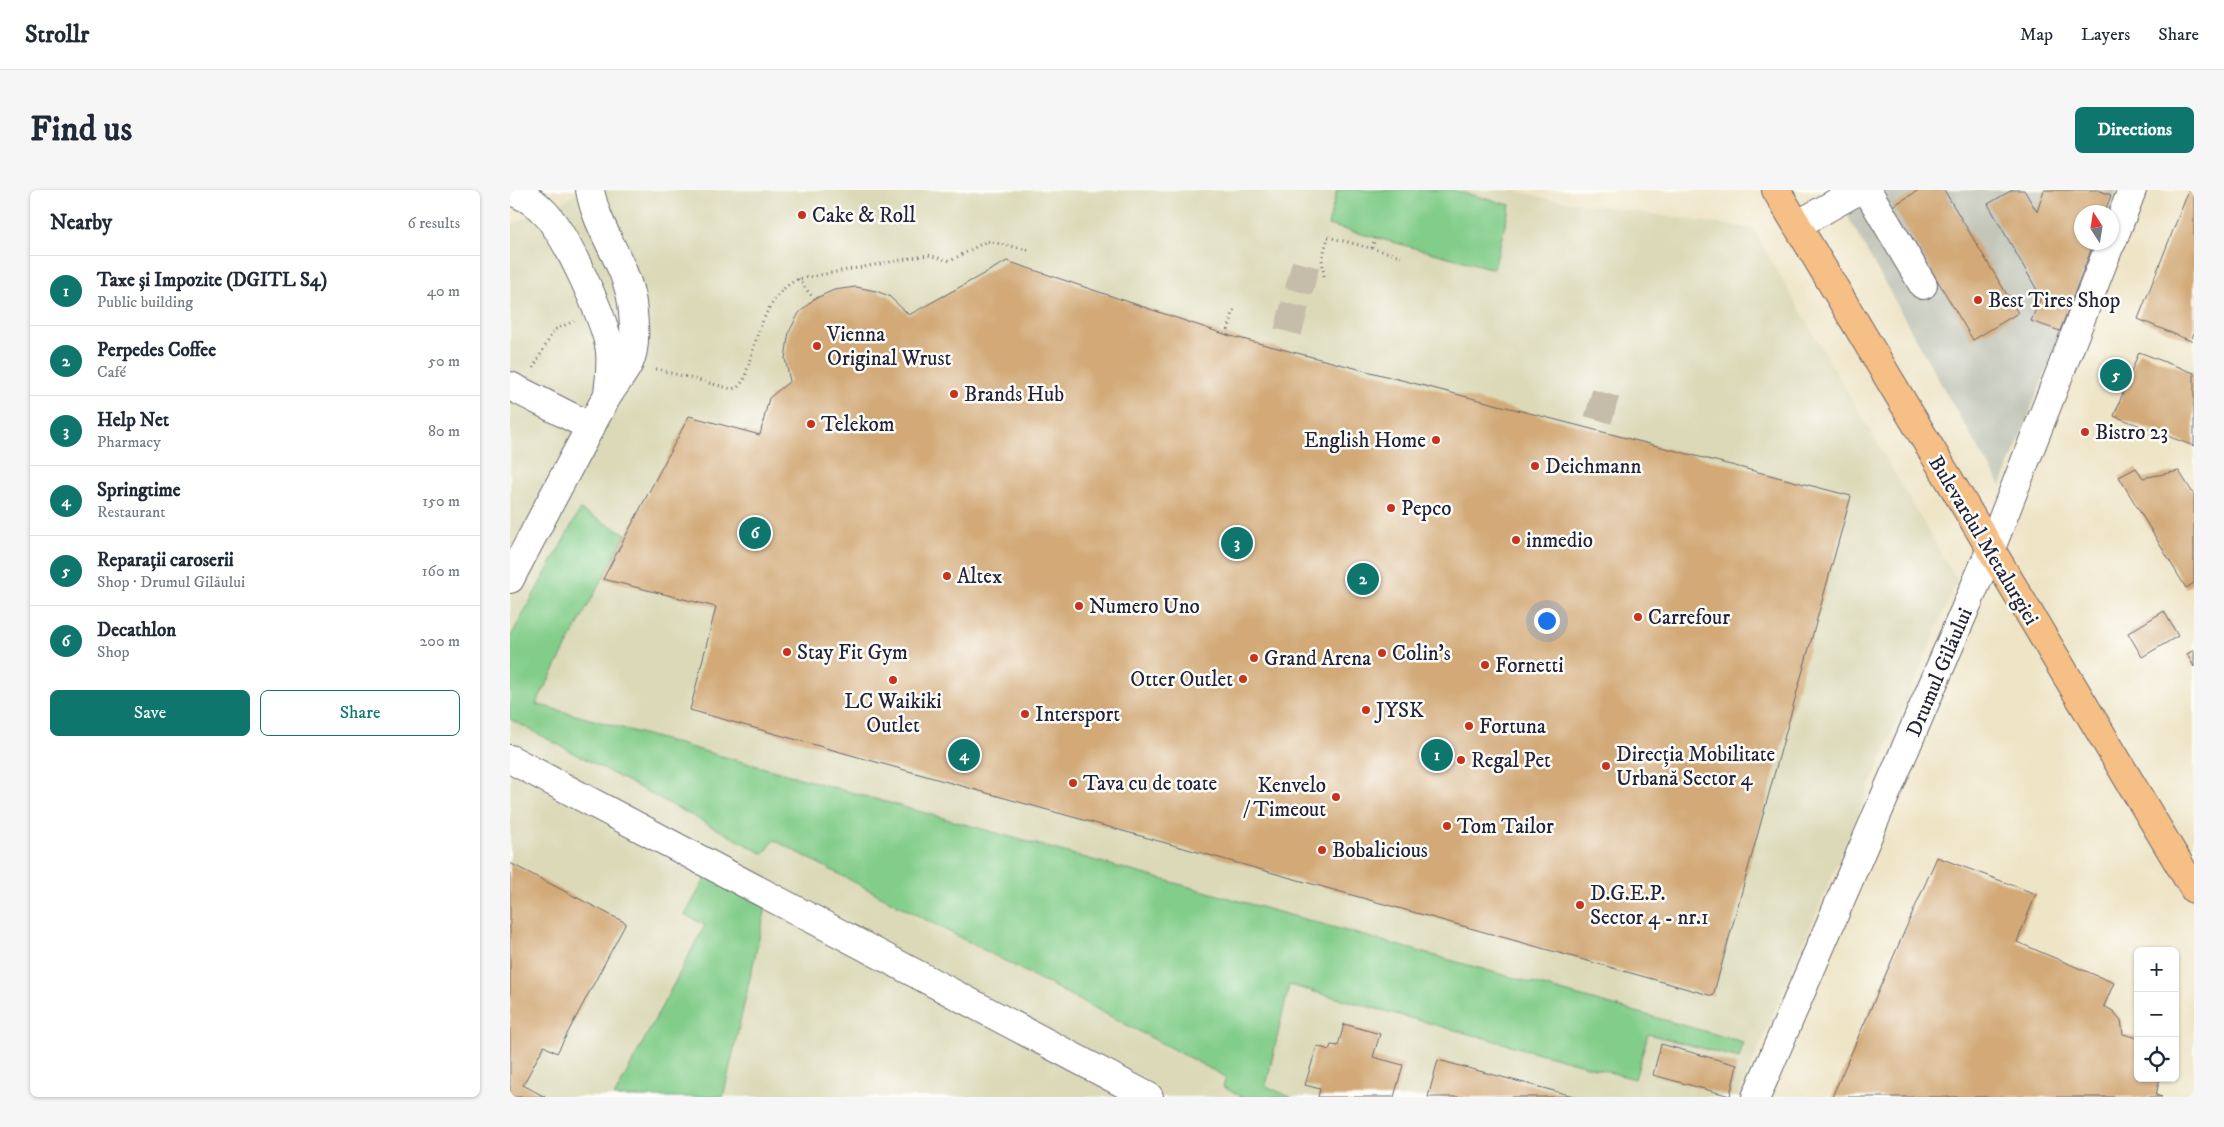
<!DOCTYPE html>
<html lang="en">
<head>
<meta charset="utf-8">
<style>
  :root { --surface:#fff; --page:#f6f6f7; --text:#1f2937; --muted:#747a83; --line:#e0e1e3; --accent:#0f766e }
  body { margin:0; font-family:"IM FELL DW Pica",serif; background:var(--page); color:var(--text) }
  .controls { position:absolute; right:15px; bottom:15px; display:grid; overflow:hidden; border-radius:8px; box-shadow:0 1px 4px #0004 }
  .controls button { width:45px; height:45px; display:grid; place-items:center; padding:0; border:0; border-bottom:1px solid var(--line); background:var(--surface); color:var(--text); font:25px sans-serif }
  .compass { position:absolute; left:1564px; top:15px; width:45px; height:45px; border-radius:50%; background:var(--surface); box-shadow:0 1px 4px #0004; rotate:348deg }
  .you { position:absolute; left:1036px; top:430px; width:18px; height:18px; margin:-12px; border:4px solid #fff; border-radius:50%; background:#1a73e8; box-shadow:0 0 0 8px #1a73e833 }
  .badge { display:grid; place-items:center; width:32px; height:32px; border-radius:50%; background:var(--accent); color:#fff; font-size:16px; font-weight:700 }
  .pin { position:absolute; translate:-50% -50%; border:2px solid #fff; box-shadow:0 1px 5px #0006 }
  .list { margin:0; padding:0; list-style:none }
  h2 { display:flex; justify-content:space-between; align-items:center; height:65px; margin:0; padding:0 20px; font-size:21px }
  h2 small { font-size:16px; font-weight:400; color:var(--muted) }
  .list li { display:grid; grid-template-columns:32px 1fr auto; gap:15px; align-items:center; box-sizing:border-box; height:70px; padding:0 20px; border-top:1px solid var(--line) }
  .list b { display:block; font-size:19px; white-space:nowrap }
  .list p { margin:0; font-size:16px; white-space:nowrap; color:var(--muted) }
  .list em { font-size:16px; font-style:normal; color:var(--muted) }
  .actions { display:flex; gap:10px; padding:15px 20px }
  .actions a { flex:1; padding:11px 0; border:1px solid var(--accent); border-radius:8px; text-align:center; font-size:18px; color:var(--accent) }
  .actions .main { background:var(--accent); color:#fff }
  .icon { flex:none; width:28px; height:28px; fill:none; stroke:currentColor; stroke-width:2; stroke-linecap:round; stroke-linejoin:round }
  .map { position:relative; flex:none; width:1684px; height:907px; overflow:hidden; border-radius:8px }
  header { display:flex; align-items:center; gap:30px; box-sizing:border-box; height:70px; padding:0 25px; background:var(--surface); border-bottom:1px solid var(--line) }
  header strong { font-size:24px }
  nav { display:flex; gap:28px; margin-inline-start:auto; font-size:18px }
  .intro { display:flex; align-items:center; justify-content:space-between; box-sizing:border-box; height:120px; padding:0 30px }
  h1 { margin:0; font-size:35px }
  .button { padding:12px 22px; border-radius:8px; background:var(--accent); color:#fff; font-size:18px; font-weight:700 }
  main { display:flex; gap:30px; padding:0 30px }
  aside { flex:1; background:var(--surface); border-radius:8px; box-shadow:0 1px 4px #0004 }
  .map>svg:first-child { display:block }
  .built { fill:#dbd9b8 }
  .industrial { fill:#c3c6b9 }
  .green { fill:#83cd8a; stroke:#527862 }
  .building { fill:#d2a977 }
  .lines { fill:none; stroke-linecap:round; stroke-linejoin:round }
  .minor-tunnel { stroke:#c5bdaa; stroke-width:28; stroke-dasharray:28 14; stroke-linecap:butt }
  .minor-casing { stroke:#69666c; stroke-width:30 }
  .major-casing { stroke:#69666c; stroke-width:30 }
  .path { stroke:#69666c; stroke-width:3; stroke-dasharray:1 4; stroke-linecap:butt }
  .minor { stroke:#fff; stroke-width:28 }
  .major { stroke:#f5bf86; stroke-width:28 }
  .poi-dot { fill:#c8321e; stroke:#fdfcf7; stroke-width:2 }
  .labels { text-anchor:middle; stroke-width:5; stroke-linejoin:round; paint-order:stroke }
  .poi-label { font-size:21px; fill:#22223b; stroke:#fdfcf7; text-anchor:start }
  .street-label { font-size:21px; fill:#22223b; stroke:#fdfcf7 }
</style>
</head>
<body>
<header>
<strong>Strollr</strong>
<nav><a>Map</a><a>Layers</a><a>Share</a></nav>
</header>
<div class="intro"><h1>Find us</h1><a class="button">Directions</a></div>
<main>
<aside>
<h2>Nearby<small>6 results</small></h2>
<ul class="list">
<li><span class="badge">1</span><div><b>Taxe și Impozite (DGITL S4)</b><p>Public building</p></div><em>40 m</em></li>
<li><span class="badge">2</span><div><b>Perpedes Coffee</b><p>Café</p></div><em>50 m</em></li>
<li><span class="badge">3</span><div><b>Help Net</b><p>Pharmacy</p></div><em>80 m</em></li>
<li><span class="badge">4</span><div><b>Springtime</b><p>Restaurant</p></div><em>150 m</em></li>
<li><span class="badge">5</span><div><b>Reparații caroserii</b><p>Shop · Drumul Gilăului</p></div><em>160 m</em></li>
<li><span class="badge">6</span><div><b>Decathlon</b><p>Shop</p></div><em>200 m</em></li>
</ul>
<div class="actions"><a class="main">Save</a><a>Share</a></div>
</aside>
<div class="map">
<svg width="1684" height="907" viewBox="0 0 1684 907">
  <rect width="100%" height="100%" fill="#fdfcf7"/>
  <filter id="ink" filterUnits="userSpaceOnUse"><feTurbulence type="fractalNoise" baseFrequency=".02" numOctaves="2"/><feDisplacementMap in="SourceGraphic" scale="10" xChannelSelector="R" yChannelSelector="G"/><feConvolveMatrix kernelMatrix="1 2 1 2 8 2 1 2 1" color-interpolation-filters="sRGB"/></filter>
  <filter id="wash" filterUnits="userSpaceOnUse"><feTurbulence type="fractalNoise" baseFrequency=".0096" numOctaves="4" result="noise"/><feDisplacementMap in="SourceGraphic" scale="20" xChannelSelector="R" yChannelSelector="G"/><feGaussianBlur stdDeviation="1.12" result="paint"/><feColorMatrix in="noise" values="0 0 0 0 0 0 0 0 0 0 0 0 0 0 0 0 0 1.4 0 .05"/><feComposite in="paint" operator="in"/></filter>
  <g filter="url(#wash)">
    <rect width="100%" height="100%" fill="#eee4c6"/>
    <path class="built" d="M72,0H1004L1040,9L1243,39L1447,391L1228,907H0V35L48,15Z"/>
    <path class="industrial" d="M1323,0H1607L1598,22H1572V52L1586,53L1491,296L1440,210Z"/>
    <g class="green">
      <path d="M827,0H943L1000,15L984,79L818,35Z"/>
      <path d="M70,320L116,344L26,514L1233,852L1229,868L1138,844L1125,889L779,795L756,896L781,907H732L713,897L716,887L264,650L254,664L0,529V448Z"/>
      <path d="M199,682L257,713L213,907H104L195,735L175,725Z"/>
    </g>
    <g id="blocks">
      <g class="building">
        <path d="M1409,0H1434L1508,123L1463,150L1383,16Z"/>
        <path d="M1502,0H1514L1527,22L1534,0H1588L1601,5L1595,22H1572V52H1584L1550,141L1521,131L1531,107L1478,14Z"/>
        <path d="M1679,0H1684V143L1681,151L1628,129Z"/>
        <path d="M497,71L717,145L1341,306L1203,806L180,520L206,417L93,389L179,226L250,245L259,208L280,191L275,168L279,142L289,123L304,109L324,100L346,97L366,101L379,106L399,125Z"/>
        <path d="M1629,162L1684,183V256L1604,226Z"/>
        <path d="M1626,278L1633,288L1669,281L1684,305V393L1676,398L1609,287Z"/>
        <path d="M1654,421L1668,446L1632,467L1618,443Z"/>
        <path d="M1684,460V477L1677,464Z"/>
        <path d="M1427,667L1526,704L1507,752L1604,793L1594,816L1603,821L1611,830L1613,844L1628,848V888H1650L1646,905L1652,907H1322Z"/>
        <path d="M0,673L116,733L47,863L34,856L13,895L35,907H0Z"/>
        <path d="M834,834L870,844L863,867L893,875L884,907H808L810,899L795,895L807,856L819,860L821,855L828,856Z"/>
        <path d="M1151,854L1227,875L1220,906L1143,885Z"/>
        <path d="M928,870L1063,906V907H918Z"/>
      </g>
    </g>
  </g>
  <g filter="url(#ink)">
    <use href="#blocks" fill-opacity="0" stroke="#69666c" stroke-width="1"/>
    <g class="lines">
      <g class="minor-tunnel">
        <path d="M778,142L796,73"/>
        <path d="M1088,230L1096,202"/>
      </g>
      <defs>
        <g id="minor">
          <path d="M1357,0L1413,95"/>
          <path d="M0,1C14,5 25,12 35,23C56,45 96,131 100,161C101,175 100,189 98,203"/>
          <path d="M1287,35L1349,0"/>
          <path d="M1602,52L1622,0"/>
          <path d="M0,196L81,237"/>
          <path d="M0,389C31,330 62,270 94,212C101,198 112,187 119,173C127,156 124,132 122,113C116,73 87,40 80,0"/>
          <path d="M0,569L639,907"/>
          <path d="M1246,907L1480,361L1601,52"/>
        </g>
        <path id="major" d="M1266,0L1684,699"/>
      </defs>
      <use href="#minor" class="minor-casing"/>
      <use href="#major" class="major-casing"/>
      <g class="path">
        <path d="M862,58L865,48"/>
        <path d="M814,86L812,69L818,47L891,66"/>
        <path d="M288,89L304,109"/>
        <path d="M717,145L724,119"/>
        <path d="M23,178L44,140L64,131"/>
        <path d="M146,179L222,199L228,197L234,190C245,156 253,106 288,89L418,65L440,71L477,51L518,60"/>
      </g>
      <use href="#minor" class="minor"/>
      <use href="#major" class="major"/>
    </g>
  </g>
  <g class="poi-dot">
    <circle cx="292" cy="25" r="5"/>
    <circle cx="1468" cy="110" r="5"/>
    <circle cx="307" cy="156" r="5"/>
    <circle cx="444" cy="204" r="5"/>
    <circle cx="301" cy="234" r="5"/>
    <circle cx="1575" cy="242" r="5"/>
    <circle cx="926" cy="250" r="5"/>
    <circle cx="1025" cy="276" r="5"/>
    <circle cx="881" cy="318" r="5"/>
    <circle cx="1006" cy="350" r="5"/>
    <circle cx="437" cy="386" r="5"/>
    <circle cx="569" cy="416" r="5"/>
    <circle cx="1128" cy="427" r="5"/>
    <circle cx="277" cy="462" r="5"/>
    <circle cx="872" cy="463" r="5"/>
    <circle cx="744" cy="468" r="5"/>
    <circle cx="975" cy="475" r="5"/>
    <circle cx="733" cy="489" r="5"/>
    <circle cx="383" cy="490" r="5"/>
    <circle cx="856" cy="520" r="5"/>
    <circle cx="515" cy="524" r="5"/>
    <circle cx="959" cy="536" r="5"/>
    <circle cx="951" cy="570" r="5"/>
    <circle cx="1096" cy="576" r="5"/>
    <circle cx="563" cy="593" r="5"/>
    <circle cx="826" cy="607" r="5"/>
    <circle cx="937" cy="636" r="5"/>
    <circle cx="812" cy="660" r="5"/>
    <circle cx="1070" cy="715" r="5"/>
  </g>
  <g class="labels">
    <g class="poi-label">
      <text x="302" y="32">Cake &amp; Roll</text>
      <text x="1478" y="117">Best Tires Shop</text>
      <text x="317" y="151">Vienna<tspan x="317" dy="24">Original Wrust</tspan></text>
      <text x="454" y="211">Brands Hub</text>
      <text x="311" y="241">Telekom</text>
      <text x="1585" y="249">Bistro 23</text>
      <text x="916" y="257" text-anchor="end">English Home</text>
      <text x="1035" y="283">Deichmann</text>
      <text x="891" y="325">Pepco</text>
      <text x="1016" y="357">inmedio</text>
      <text x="447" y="393">Altex</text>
      <text x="579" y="423">Numero Uno</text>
      <text x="1138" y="434">Carrefour</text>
      <text x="287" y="469">Stay Fit Gym</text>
      <text x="882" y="470">Colin's</text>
      <text x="754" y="475">Grand Arena</text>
      <text x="985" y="482">Fornetti</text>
      <text x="723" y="496" text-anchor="end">Otter Outlet</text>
      <text x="383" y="518" text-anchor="middle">LC Waikiki<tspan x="383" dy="24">Outlet</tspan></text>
      <text x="866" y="527">JYSK</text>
      <text x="525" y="531">Intersport</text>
      <text x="969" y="543">Fortuna</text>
      <text x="1106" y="571">Direcția Mobilitate<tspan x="1106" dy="24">Urbană Sector 4</tspan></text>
      <text x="961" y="577">Regal Pet</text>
      <text x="573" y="600">Tava cu de toate</text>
      <text x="816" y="602" text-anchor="end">Kenvelo<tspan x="816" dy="24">/ Timeout</tspan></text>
      <text x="947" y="643">Tom Tailor</text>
      <text x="822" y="667">Bobalicious</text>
      <text x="1080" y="710">D.G.E.P.<tspan x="1080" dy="24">Sector 4 - nr.1</tspan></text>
    </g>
    <g class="street-label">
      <text transform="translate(1474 350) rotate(59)" y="7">Bulevardul Metalurgiei</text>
      <text transform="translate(1429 482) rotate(-67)" y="7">Drumul Gilăului</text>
    </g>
  </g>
</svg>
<div class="controls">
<button>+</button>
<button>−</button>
<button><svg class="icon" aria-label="locate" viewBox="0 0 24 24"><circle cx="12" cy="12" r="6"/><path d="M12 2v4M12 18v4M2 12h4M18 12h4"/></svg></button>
</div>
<svg class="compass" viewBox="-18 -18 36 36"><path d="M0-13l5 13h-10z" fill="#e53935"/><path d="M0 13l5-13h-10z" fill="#747a83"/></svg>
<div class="you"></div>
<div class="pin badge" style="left:927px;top:565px">1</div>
<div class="pin badge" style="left:853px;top:389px">2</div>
<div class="pin badge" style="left:727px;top:353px">3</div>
<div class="pin badge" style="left:454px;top:565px">4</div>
<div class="pin badge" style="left:1606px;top:185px">5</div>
<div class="pin badge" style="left:245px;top:343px">6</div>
</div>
</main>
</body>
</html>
